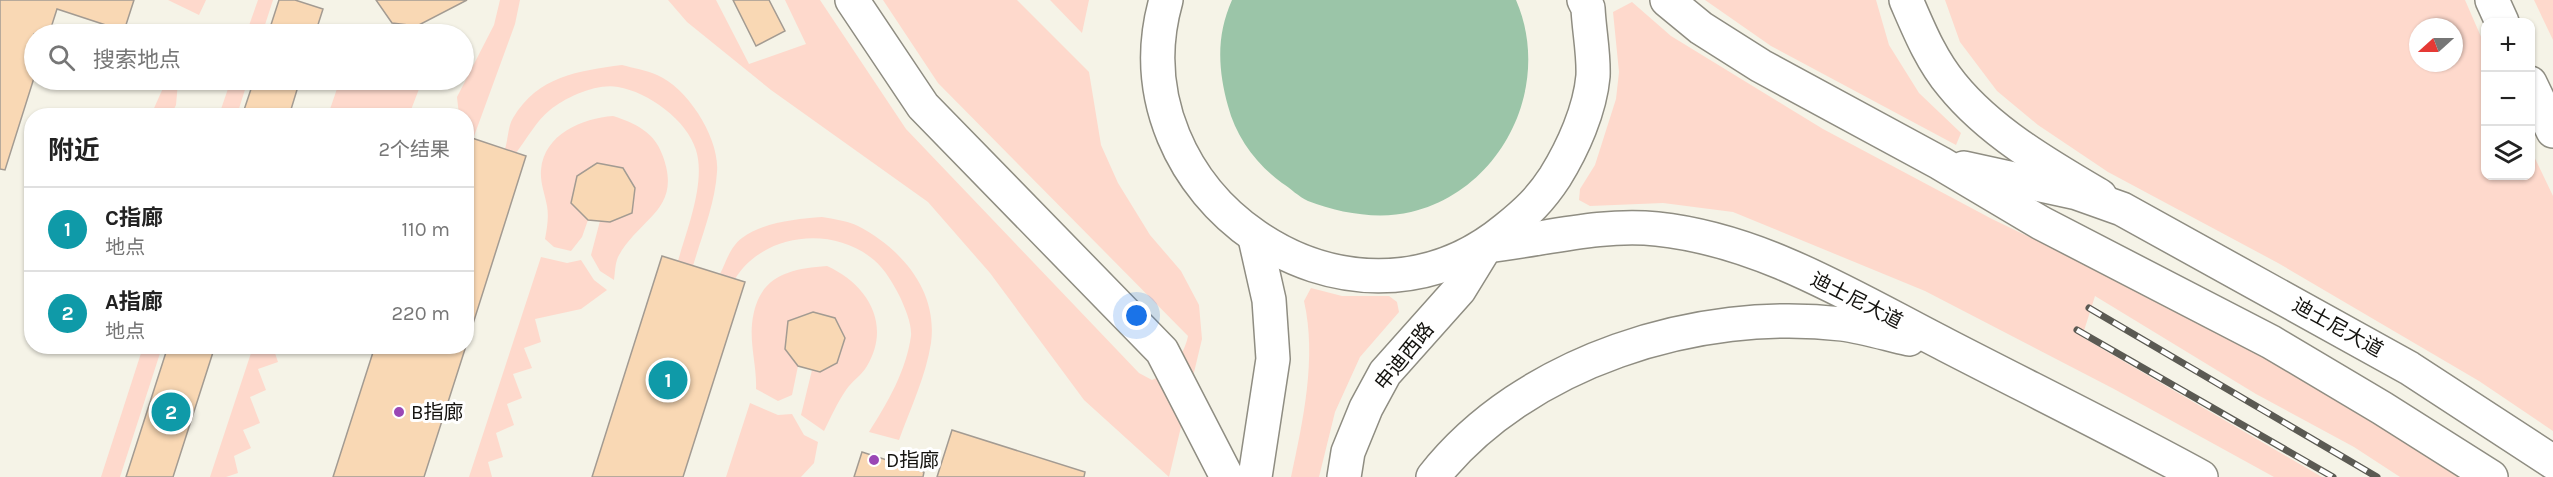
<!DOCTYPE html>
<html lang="zh">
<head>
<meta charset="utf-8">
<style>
  :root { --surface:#fff; --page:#f6f6f6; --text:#222; --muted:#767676; --line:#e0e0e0; --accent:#9a47b5 }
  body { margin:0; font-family:Karla,"Noto Sans SC",sans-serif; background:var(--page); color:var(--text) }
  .controls { position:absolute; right:18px; top:18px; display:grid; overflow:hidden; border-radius:12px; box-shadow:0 2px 4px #0004 }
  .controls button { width:54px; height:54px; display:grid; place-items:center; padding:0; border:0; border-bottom:2px solid var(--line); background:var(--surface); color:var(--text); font:30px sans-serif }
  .compass { position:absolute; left:2409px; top:18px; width:54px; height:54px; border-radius:50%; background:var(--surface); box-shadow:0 2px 4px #0004; rotate:249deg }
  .you { position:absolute; left:1137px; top:316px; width:21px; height:21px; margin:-15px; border:4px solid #fff; border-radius:50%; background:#1a73e8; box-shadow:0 0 0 9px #1a73e833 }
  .badge { display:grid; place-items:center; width:39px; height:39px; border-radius:50%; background:var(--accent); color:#fff; font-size:20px; font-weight:700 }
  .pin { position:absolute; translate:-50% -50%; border:3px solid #fff; box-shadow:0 2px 6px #0006 }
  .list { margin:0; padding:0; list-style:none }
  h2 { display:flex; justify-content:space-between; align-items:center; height:78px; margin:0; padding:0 24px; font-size:26px }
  h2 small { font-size:20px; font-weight:400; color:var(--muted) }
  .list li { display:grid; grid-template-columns:39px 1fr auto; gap:18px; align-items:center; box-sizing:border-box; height:84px; padding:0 24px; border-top:2px solid var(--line) }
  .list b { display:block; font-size:22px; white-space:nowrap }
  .list p { margin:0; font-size:20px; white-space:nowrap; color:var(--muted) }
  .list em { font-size:20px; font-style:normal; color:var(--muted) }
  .icon { flex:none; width:33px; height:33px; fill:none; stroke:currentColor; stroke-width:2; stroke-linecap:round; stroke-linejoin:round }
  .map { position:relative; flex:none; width:2553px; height:477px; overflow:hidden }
  .search { position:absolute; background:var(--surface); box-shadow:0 2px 4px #0004; left:24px; top:24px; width:450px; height:66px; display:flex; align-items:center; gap:15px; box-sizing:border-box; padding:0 21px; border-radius:33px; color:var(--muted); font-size:22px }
  .panel { position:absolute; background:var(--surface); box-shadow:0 2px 4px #0004; left:24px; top:108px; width:450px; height:246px; border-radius:24px }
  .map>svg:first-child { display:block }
  .green { fill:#fed9cc; fill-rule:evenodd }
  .water { fill:#9bc5a8 }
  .building { fill:#f9d8b4; stroke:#a39b92; stroke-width:1.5 }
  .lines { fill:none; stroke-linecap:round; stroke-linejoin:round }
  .street-casing { stroke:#8f8d82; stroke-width:36 }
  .secondary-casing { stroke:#8f8d82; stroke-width:36 }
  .highway-casing { stroke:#8f8d82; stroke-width:36 }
  .street { stroke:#fff; stroke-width:33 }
  .secondary { stroke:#fff; stroke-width:33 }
  .highway { stroke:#fff; stroke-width:33 }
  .rail-casing { stroke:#5b5a53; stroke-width:7 }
  .rail { stroke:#fff; stroke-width:4.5; stroke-dasharray:14; stroke-linecap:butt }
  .poi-dot { fill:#9a47b5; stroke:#fff; stroke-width:2 }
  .labels { text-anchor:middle; stroke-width:6; stroke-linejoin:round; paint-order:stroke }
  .street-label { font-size:20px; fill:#14130f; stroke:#fff }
  .poi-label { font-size:20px; fill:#14130f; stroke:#fff; text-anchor:start }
</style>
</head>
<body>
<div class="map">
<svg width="2553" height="477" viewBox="0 0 2553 477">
  <rect width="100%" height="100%" fill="#f5f3e7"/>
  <g class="green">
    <path d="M168,0H206L199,15Z"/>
    <path d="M258,0H273L262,34H246Z"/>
    <path d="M500,0H520L515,24L473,139L467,137L466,116L459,115L457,97L494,25Z"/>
    <path d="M668,0H716L749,64L806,44L785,0H820L906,129L1139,373L1152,380C1170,372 1184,356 1188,336L938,83L883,0H1017L1089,72L1101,145L1118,183L1150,235L1181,271L1199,305L1202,339L1169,477L1084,400L990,273L928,202L771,90L687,22Z"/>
    <path d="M1050,0H1089L1082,33Z"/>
    <path d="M1705,0H1876L1889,45L1919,93L1961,133L1956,145L1771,46Z"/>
    <path d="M1945,0H2465L2485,46L2486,176H2530L2531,150L2553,196V431L2479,381L2278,263L2108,172L2038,125L1997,91L1960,42ZM2418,27H2454V63H2418Z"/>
    <path d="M2534,0H2553V40Z"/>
    <path d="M1632,2L1671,36L1823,129L1992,219L2168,304L2333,395L2461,477H2400L2354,447L2256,394L2095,296L2082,337L2322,477H2274L2114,389L1925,291L1733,212L1663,203L1590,206L1579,200L1580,189L1595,165L1616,99L1619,72L1613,12Z"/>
    <path d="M622,65C633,68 646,70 657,75C688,88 720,139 717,172C715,204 702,235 693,266L678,261C687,229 706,182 696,150C687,120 648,92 618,87C597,83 566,97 550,110C537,120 526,140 516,153L505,149C508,140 508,126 513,118C538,76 578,71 622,65Z"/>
    <path d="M231,80H248L237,115H219Z"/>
    <path d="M340,80H393L405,87L419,89L409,115H328Z"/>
    <path d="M178,82L176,105L171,115H151L163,88Z"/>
    <path d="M613,116C635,123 654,132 662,154C684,210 639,217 618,257C615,264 615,273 614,280L600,271L591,255L600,221L635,188L624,168L597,163L577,176L571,203L588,220L582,237L571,251L554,247L545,239C547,228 549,217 547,206C545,194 540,183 541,170C544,134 583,118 613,116Z"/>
    <path d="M822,217C834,219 848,221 858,226C902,249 938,291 931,343C926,376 910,409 899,440L869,432C888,402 906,371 911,336C912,324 905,308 900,297C894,285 885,269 874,260C833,225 763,233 735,279L720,274C726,262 730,247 742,238C764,222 796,219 822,217Z"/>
    <path d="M541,257L567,263L581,260L594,280L607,290L581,309L535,319L541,342L524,348L532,368L513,374L522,398L507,404L514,425L496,433L503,457L488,462L492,477H469Z"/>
    <path d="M827,266C867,284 892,324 867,366C862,375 852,381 846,390C837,403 831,417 824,431L801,415L812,370L820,372L837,363L845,338L835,318L813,312L789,321L785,349L798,366L792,395L778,401L756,389C757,368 750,346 752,324C757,277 786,269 827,266Z"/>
    <path d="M1311,288L1342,296H1389L1397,302L1399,312L1360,357L1335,412L1319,477H1291C1303,421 1317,358 1304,301Z"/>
    <path d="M143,347H162L120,477H101Z"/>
    <path d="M253,347H273L278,362L258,369L266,390L250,397L260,423L243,430L251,448L234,456L238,473L226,477H210Z"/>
    <path d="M750,403L778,415L792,414L804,435L818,442L814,463L801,477H726Z"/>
  </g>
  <path class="water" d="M1232,0H1516C1553,85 1503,190 1411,212C1378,220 1339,213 1308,201C1299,197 1290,188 1282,183C1256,164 1236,137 1228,106C1218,69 1216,36 1232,0Z"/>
  <g class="building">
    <path d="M0,0H134L124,31L57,9L49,34H34V78L5,170L0,169Z"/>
    <path d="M279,0H295L323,9L315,34H268Z"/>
    <path d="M376,0H467L417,26L392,23Z"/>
    <path d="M733,0H769L785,31L756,46Z"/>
    <path d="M254,80H300L289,116H242Z"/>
    <path d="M466,136L526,156L472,327L466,326Z"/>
    <path d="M597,163L623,168L635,188L632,213L610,222L588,220L571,203L577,176Z"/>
    <path d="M662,256L745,282L683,477H592Z"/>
    <path d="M813,312L835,318L845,338L837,363L820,372L798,366L785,349L788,321Z"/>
    <path d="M168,346H215L173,477H126Z"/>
    <path d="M375,346H466L424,477H333Z"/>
    <path d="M952,430L1085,472L1084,477H937Z"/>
    <path d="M862,452L924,472L923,477H854Z"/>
  </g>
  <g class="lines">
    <defs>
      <g id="street">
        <path d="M852,0L923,106L1162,351L1227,477"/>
        <path d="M1906,0C1919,30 1931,60 1952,85C1990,132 2049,166 2100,196"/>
        <path d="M2492,0L2502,22"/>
        <path d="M2530,83L2553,131"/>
      </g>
      <g id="secondary">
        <path d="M1255,238L1269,300L1273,359L1255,477"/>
        <path d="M1344,477L1348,452L1366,408L1385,373L1459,290L1486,246"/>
      </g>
      <g id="highway">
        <path d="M1166,0C1111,194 1347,360 1506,229C1527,212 1540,200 1555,177C1573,148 1590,110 1593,76C1594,54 1589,30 1588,8L1584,0"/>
        <path d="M1667,0L1701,28L1761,66L1940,163L2041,223L2271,342L2382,408L2491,477"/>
        <path d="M1964,168L2077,193L2122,209L2409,368L2553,462"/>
        <path d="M1486,246C1542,240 1600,223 1657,229C1762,240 1854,298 1946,345C2031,389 2117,431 2201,477"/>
        <path d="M1433,477C1524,361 1699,307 1842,324C1864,327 1887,334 1909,339"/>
      </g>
    </defs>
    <use href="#street" class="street-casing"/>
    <use href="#secondary" class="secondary-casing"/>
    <use href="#highway" class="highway-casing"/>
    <use href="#street" class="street"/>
    <use href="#secondary" class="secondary"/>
    <use href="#highway" class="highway"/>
    <defs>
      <g id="rail">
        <path d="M2089,308L2377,477"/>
        <path d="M2077,330L2333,477"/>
      </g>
    </defs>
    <use href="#rail" class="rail-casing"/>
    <use href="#rail" class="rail"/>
  </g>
  <g class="poi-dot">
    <circle cx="399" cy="412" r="6"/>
    <circle cx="874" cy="460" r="6"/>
  </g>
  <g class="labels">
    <g class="street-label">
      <text transform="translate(1857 300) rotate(27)" y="7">迪士尼大道</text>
      <text transform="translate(2338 327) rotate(29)" y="7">迪士尼大道</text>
      <text transform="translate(1404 356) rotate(-51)" y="7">申迪西路</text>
    </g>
    <g class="poi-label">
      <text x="411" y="419">B指廊</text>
      <text x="886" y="467">D指廊</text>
    </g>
  </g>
</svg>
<div class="controls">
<button>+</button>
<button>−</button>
<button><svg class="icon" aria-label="layers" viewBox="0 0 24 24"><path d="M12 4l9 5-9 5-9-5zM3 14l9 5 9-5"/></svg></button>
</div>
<svg class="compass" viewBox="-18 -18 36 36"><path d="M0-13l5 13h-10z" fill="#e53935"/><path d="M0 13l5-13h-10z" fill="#767676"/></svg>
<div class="you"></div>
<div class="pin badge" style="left:668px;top:380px;background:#0f9aa8">1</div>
<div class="pin badge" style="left:171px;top:412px;background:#0f9aa8">2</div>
<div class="search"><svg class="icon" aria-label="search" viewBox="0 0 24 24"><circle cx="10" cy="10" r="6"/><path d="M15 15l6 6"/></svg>搜索地点</div>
<section class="panel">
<h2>附近<small>2个结果</small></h2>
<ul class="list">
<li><span class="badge" style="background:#0f9aa8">1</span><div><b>C指廊</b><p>地点</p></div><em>110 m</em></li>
<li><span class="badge" style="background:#0f9aa8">2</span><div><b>A指廊</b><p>地点</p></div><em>220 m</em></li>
</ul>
</section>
</div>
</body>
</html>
